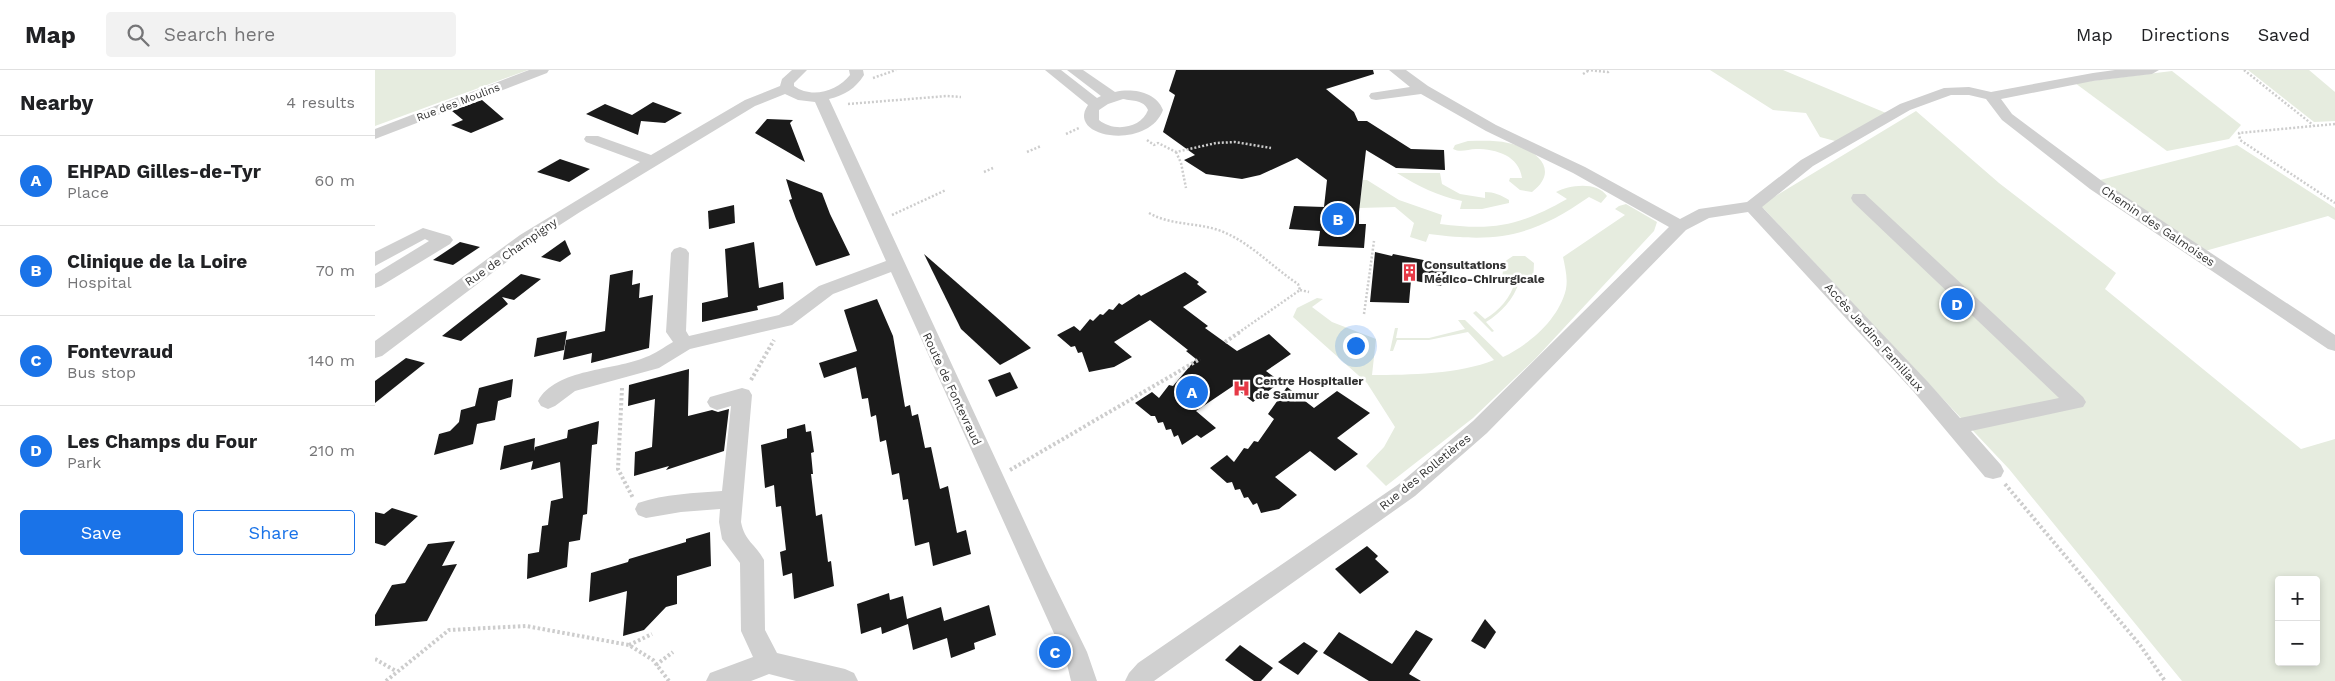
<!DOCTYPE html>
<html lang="en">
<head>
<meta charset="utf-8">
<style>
  :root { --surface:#fff; --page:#f2f2f2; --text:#202124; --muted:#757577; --line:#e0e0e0; --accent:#1a73e8 }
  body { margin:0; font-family:"Work Sans",sans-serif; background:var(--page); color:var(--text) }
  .controls { position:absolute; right:15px; bottom:15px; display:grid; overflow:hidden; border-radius:5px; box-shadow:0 2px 8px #0003 }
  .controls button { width:45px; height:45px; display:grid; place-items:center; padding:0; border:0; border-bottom:1px solid var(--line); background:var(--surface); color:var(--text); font:25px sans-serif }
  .you { position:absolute; left:980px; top:275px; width:18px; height:18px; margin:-12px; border:4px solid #fff; border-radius:50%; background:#1a73e8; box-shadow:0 0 0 8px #1a73e833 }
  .badge { display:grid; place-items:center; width:32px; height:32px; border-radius:50%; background:var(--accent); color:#fff; font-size:16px; font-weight:700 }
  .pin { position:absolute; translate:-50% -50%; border:2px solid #fff; box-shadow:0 1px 5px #0006 }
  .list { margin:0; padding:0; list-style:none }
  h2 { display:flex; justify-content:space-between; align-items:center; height:65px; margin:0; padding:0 20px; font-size:21px }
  h2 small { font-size:16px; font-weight:400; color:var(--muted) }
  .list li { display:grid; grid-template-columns:32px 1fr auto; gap:15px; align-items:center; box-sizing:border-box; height:90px; padding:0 20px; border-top:1px solid var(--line) }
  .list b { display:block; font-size:19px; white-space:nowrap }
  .list p { margin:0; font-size:16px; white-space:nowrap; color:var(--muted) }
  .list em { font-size:16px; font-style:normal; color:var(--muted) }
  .actions { display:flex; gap:10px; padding:15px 20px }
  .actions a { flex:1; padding:11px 0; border:1px solid var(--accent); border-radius:5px; text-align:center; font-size:18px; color:var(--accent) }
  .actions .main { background:var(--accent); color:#fff }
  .icon { flex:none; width:28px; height:28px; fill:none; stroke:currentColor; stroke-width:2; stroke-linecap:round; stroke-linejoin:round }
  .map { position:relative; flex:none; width:1960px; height:611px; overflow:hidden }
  header { display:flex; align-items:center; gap:30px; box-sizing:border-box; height:70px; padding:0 25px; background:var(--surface); border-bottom:1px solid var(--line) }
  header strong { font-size:24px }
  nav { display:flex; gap:28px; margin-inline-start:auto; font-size:18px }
  .search { width:350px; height:45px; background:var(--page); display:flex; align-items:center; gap:12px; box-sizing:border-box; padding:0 18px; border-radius:5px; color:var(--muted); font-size:19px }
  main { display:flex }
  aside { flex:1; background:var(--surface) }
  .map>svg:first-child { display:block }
  .green { fill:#e6ecdf; fill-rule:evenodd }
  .building { fill:#1a1a1a }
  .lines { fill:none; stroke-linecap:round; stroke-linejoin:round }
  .path-far1 { stroke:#cdcdcd; stroke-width:2.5; stroke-dasharray:2 2; stroke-linecap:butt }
  .path { stroke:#cdcdcd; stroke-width:4; stroke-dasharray:2.5 2.5; stroke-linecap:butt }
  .minor { fill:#d0d0d0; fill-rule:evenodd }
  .labels { text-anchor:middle; stroke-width:5; stroke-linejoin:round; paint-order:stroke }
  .far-street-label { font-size:11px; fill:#333; stroke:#fff }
  .street-label { font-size:12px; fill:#333; stroke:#fff }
  .poi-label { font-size:12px; font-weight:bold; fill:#333; stroke:#fff; text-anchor:start }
</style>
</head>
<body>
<header>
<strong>Map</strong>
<div class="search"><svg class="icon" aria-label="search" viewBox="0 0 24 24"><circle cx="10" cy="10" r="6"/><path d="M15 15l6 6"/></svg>Search here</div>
<nav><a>Map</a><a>Directions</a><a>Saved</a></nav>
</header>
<main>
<aside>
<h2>Nearby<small>4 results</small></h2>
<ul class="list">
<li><span class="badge">A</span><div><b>EHPAD Gilles-de-Tyr</b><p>Place</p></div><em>60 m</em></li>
<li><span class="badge">B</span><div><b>Clinique de la Loire</b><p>Hospital</p></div><em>70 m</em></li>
<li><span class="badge">C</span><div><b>Fontevraud</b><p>Bus stop</p></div><em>140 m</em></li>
<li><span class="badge">D</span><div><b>Les Champs du Four</b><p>Park</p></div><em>210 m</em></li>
</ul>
<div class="actions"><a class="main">Save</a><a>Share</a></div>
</aside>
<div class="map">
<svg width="1960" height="611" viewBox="0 0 1960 611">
  <rect width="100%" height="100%" fill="#fff"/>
  <g class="green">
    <path d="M0,0H153L0,56Z"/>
    <path d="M1335,0H1408L1511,43L1464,72L1445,67L1431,43L1398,40Z"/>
    <path d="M1873,0H1934L1960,22V51L1939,52Z"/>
    <path d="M1797,1L1866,55L1854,69L1792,81L1700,13Z"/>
    <path d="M1541,41L1624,113L1741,203L1730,219L1926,379L1960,369V611H1807L1634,399L1389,139L1384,136ZM1904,510H1941V592H1904Z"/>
    <path d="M1093,71C1106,71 1120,70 1133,73C1159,78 1187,99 1157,122L1145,120L1134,111L1135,108H1147C1144,86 1122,79 1101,79C1093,79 1086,83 1078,79L1080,75Z"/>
    <path d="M1862,75L1960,138V150L1953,146L1823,183L1725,110Z"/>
    <path d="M1022,103H1065L1067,114L1085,124L1110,128V122C1119,122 1126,125 1134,130V133L1107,139H1085L1087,131C1062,126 1043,116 1022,103Z"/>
    <path d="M988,110H992L1024,130L1067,145L1065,154C1119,161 1144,156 1192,129L1181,122C1194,115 1222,111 1232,126L1226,133L1214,127C1156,167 1124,173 1054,164L1051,172L1035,167L1039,153L1020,137L984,138Z"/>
    <path d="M1251,134L1282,152L1279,161L1161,288L1098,348L1011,416L991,396L1009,377L1020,357L992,313L918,247L922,238L942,228L948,229L937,237L957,252L1001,269L997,305C1034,305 1085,304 1119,290L1093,262L1054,270H1022L1018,281H1015L1020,258H1023L1021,268H1054L1090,259L1083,250H1090L1128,287C1155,274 1184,249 1191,219C1193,208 1190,197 1188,187L1250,145L1240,139L1244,136Z"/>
    <path d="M1138,186H1150L1159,193L1158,214L1144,212C1139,229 1126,243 1111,252L1119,261L1117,262L1098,243L1101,241L1110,249C1124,241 1136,227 1140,212L1127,209L1129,192Z"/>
  </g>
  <g class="building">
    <path d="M801,0H998L999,4L951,19L979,42L983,51H992L1036,79L1069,80L1070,100L1021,98L991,80L984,142V154H991L989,178L943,176L945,161L914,159L919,136L949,137L952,110L922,88L885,105L867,109L831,104L809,90L820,85L788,62L800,25L794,21Z"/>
    <path d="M107,30L129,49L96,63L76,55L88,50L77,41Z"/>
    <path d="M278,32L307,43L290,53L266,51L263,65L211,44L230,34L257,45Z"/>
    <path d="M392,49L418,50L415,53L430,92L380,63Z"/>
    <path d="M185,89L215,99L194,112L162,102Z"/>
    <path d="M411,109L447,123L455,144L475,185L441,196L421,149L414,130L417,129Z"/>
    <path d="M359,135L360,153L334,159L333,141Z"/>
    <path d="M190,170L196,184L185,192L166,187Z"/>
    <path d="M85,172L105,177L78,195L58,190Z"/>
    <path d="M379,172L384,218L408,212L409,229L382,236L383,240L327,252V233L353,227L350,179Z"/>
    <path d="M1000,182L1017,186L1018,184L1074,195L1066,216L1036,210L1034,233L995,232Z"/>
    <path d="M549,184L620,246L656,278L625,295L586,259Z"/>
    <path d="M258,200L257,215L265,213L264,228L278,225L274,278L216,293L217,283L188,290L191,270L230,261L235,205Z"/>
    <path d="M810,202L824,212L822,214L832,222L808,237L833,256L830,258L862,281L894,264L916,284L891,301L906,312L878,332L858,316L821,341L841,358L826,368L822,365L807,375L803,365L799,367L796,359L791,360L788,352L783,353L780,346H776L760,333L777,322L784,328L794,315L798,316L821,289L811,281L813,280L775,250L739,272L757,287L739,297L714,302L707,282L703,283L700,276L696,277L682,265L699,256L705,261L715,249L718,251L725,244L728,245L734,239L738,240L744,233L747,235L764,224L766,226Z"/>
    <path d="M146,204L166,209L139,230L127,227L133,234L86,271L67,266Z"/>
    <path d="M502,229L518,266L530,337L535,335L537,346L543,344L550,378L556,377L565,419L573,416L582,463L591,460L596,484L558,496L554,472L540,476L533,429L528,430L524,403L517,405L511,370L505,372L501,345L496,347L493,328L487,329L481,297L449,308L444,293L482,281L469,240Z"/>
    <path d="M192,261L189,280L159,287L162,268Z"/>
    <path d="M31,288L50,293L0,333V311Z"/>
    <path d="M314,299L313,346L337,340L343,342L354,339L349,381L291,400L294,396L259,406L260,382L277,377L280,329L253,336L254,315Z"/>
    <path d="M635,302L643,318L621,327L613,310Z"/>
    <path d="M138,309L136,327L123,331L120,350L102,354L98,374L59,385L64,364L75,361L84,352L86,340L100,336L104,318Z"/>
    <path d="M912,317L939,338L962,321L995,343L962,368L983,384L960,401L935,381L900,407L922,425L904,439L886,443L882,433L878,435L873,427L869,428L865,419L860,420L857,412L852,413L835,398L852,385L859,392L869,378L873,379L879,371L883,372L899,349L893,344Z"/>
    <path d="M224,351L222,374L217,375L212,444L208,445L205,470L194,472L192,497L152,509L153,484L164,482L167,456L173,455L176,431L188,428L185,392L156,400L158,391L125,400L129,376L160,368L159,381L160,377L192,368L193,360Z"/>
    <path d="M430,354L431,362L436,361L439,382L436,383L438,404H436L441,446L447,444L453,492L456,491L459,516L419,529L417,503L408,506L405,482L411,480L406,436L401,437L399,415L390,418L386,375L412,368V359Z"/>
    <path d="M17,438L43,446L10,476L0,473V442L9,444Z"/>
    <path d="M335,462L336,496L302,506V534L291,537L269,560L248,566L252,521L214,532L216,503L253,492L254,489L311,472V469Z"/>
    <path d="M80,471L67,496L82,494L52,551L0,556V545L17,515L30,513L53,474Z"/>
    <path d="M992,476L1003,486L1000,489L1014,502L985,524L960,499Z"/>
    <path d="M514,523L515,530L528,526L532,549L566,537L569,551L614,535L621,565L599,573L600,579L576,588L572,568L538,580L533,554L507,564L506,557L486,564L482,534Z"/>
    <path d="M1110,549L1121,562L1110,579L1096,571Z"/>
    <path d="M1041,560L1058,569L1034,604L1046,611H994L948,583L964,562L1017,594Z"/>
    <path d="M929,572L943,581L923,605L903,592Z"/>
    <path d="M865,575L898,598L886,611H879L850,590Z"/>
  </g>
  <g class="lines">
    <g class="path-far1">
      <path d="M1212,0L1233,2L1235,0"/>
      <path d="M1869,0L1938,55"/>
      <path d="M1208,4L1213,1"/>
      <path d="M498,8L521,0"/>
      <path d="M473,34L572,26L586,27"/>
      <path d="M1960,54L1864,63L1865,70L1960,133"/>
      <path d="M691,64L704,58"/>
      <path d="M772,70L779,75L783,73L801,82L841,73L860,72L896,78"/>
      <path d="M652,82L666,76"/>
      <path d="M801,82L806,93L811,118"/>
      <path d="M609,102L618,98"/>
      <path d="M774,143C797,156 822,152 846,161C875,172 897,197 923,214L925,220L863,263"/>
      <path d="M517,145L571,120"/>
      <path d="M925,220L934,222"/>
      <path d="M989,244L999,171"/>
    </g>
    <g class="path">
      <path d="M850,272L865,262"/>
      <path d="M376,310L399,270"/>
      <path d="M247,318L243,399L258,428"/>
      <path d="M635,400L825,289"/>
      <path d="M1630,414L1765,575L1790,611"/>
      <path d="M254,575L277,564"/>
      <path d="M0,589L21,601"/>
      <path d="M281,595L298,582"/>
      <path d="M11,611L74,560L151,556L254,575L278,590L294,611"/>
    </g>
    <g class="minor">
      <path d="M154,0H174L172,3L0,69V59Z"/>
      <path d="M417,0H432L419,13V16C437,29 462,21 475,5L474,0H488L489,5C480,19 470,25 454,29L671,498L712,582L722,611H696L691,590L516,202L458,224L417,255L315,279L284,298L200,321L180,336L173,339L166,336L163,331C181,298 239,301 271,287C280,284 289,277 298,272L291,262L296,183L299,179L305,177L311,179L314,183L311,261L314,266L404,245L444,216L511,191L440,32L423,30L410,24L380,36L205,142L157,173L7,286L0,288V271L145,165L265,92L211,72L209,69L211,66H223L276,85L370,30L405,16L407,9Z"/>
      <path d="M670,0H686L722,28L726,26L692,0H708L740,22C758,18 781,22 788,40C773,81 690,68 713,35ZM748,29C758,31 769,30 773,40C766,59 738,62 724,50V40L733,34Z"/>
      <path d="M1014,0H1031L1053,16L1121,55L1210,97L1305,149L1324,139L1372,132L1426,90L1525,34L1569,18L1594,17L1616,22L1718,3L1740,0H1784L1777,4L1718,11L1626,29L1637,44L1727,111L1960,265V281L1953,279L1715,119L1627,50L1611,29L1594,25H1576L1535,40L1438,96L1387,137L1552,311L1585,348L1684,328L1478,132L1476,128L1478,124H1490L1708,327L1711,332L1708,337L1596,361L1626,395L1629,401L1626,407L1618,409L1610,407L1538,321L1373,142L1334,148L1311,160L1112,363L1040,426L779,611H750L754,603L763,593L1024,414L1098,351L1294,157L1198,103L1111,61L1046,24L1001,30L996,29L994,26L996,23L1035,17Z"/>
      <path d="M48,158L75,166L78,170L75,174L6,216L0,218V204L54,171L50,169L0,196V182Z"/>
      <path d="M367,318L374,320L377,325L366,452C370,472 380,473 389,490L390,560L402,583L470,599L479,603L483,611H421L394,604L376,611H331L335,603L378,587L366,561L365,493L347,469L344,452L345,439L306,442L271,448L263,445L260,439L263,433C290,424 319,423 347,421L356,336L342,340L335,337L332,332L335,327Z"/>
    </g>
  </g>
  <defs>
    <symbol id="building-bare" viewBox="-9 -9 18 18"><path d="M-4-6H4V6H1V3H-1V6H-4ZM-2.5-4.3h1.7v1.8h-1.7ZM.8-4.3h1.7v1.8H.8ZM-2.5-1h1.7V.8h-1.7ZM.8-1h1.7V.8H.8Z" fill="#e63946" stroke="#fff" stroke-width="2.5" paint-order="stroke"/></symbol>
    <symbol id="hospital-bare" viewBox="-9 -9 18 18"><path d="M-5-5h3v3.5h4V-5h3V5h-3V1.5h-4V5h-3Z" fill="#e63946" stroke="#fff" stroke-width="2.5" paint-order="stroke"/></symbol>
  </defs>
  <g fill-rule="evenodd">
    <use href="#building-bare" x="1022" y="190" width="25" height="25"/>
    <use href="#hospital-bare" x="854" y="306" width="25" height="25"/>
  </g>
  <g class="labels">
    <g class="far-street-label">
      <text transform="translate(83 32) rotate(-21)" y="4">Rue des Moulins</text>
    </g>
    <g class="street-label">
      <text transform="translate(1783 156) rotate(34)" y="4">Chemin des Galmoises</text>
      <text transform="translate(136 182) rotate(-35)" y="4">Rue de Champigny</text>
      <text transform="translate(1499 267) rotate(48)" y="4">Accès Jardins Familiaux</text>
      <text transform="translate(577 319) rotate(65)" y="4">Route de Fontevraud</text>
      <text transform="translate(1050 402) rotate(-39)" y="4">Rue des Rolletières</text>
    </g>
    <g class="poi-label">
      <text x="1049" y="199">Consultations<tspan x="1049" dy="14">Médico-Chirurgicale</tspan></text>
      <text x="880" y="315">Centre Hospitalier<tspan x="880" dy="14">de Saumur</tspan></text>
    </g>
  </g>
</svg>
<div class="controls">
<button>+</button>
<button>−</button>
</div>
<div class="you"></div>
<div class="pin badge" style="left:817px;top:322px">A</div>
<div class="pin badge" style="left:963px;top:149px">B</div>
<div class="pin badge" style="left:680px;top:582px">C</div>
<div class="pin badge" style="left:1582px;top:234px">D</div>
</div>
</main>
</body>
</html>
